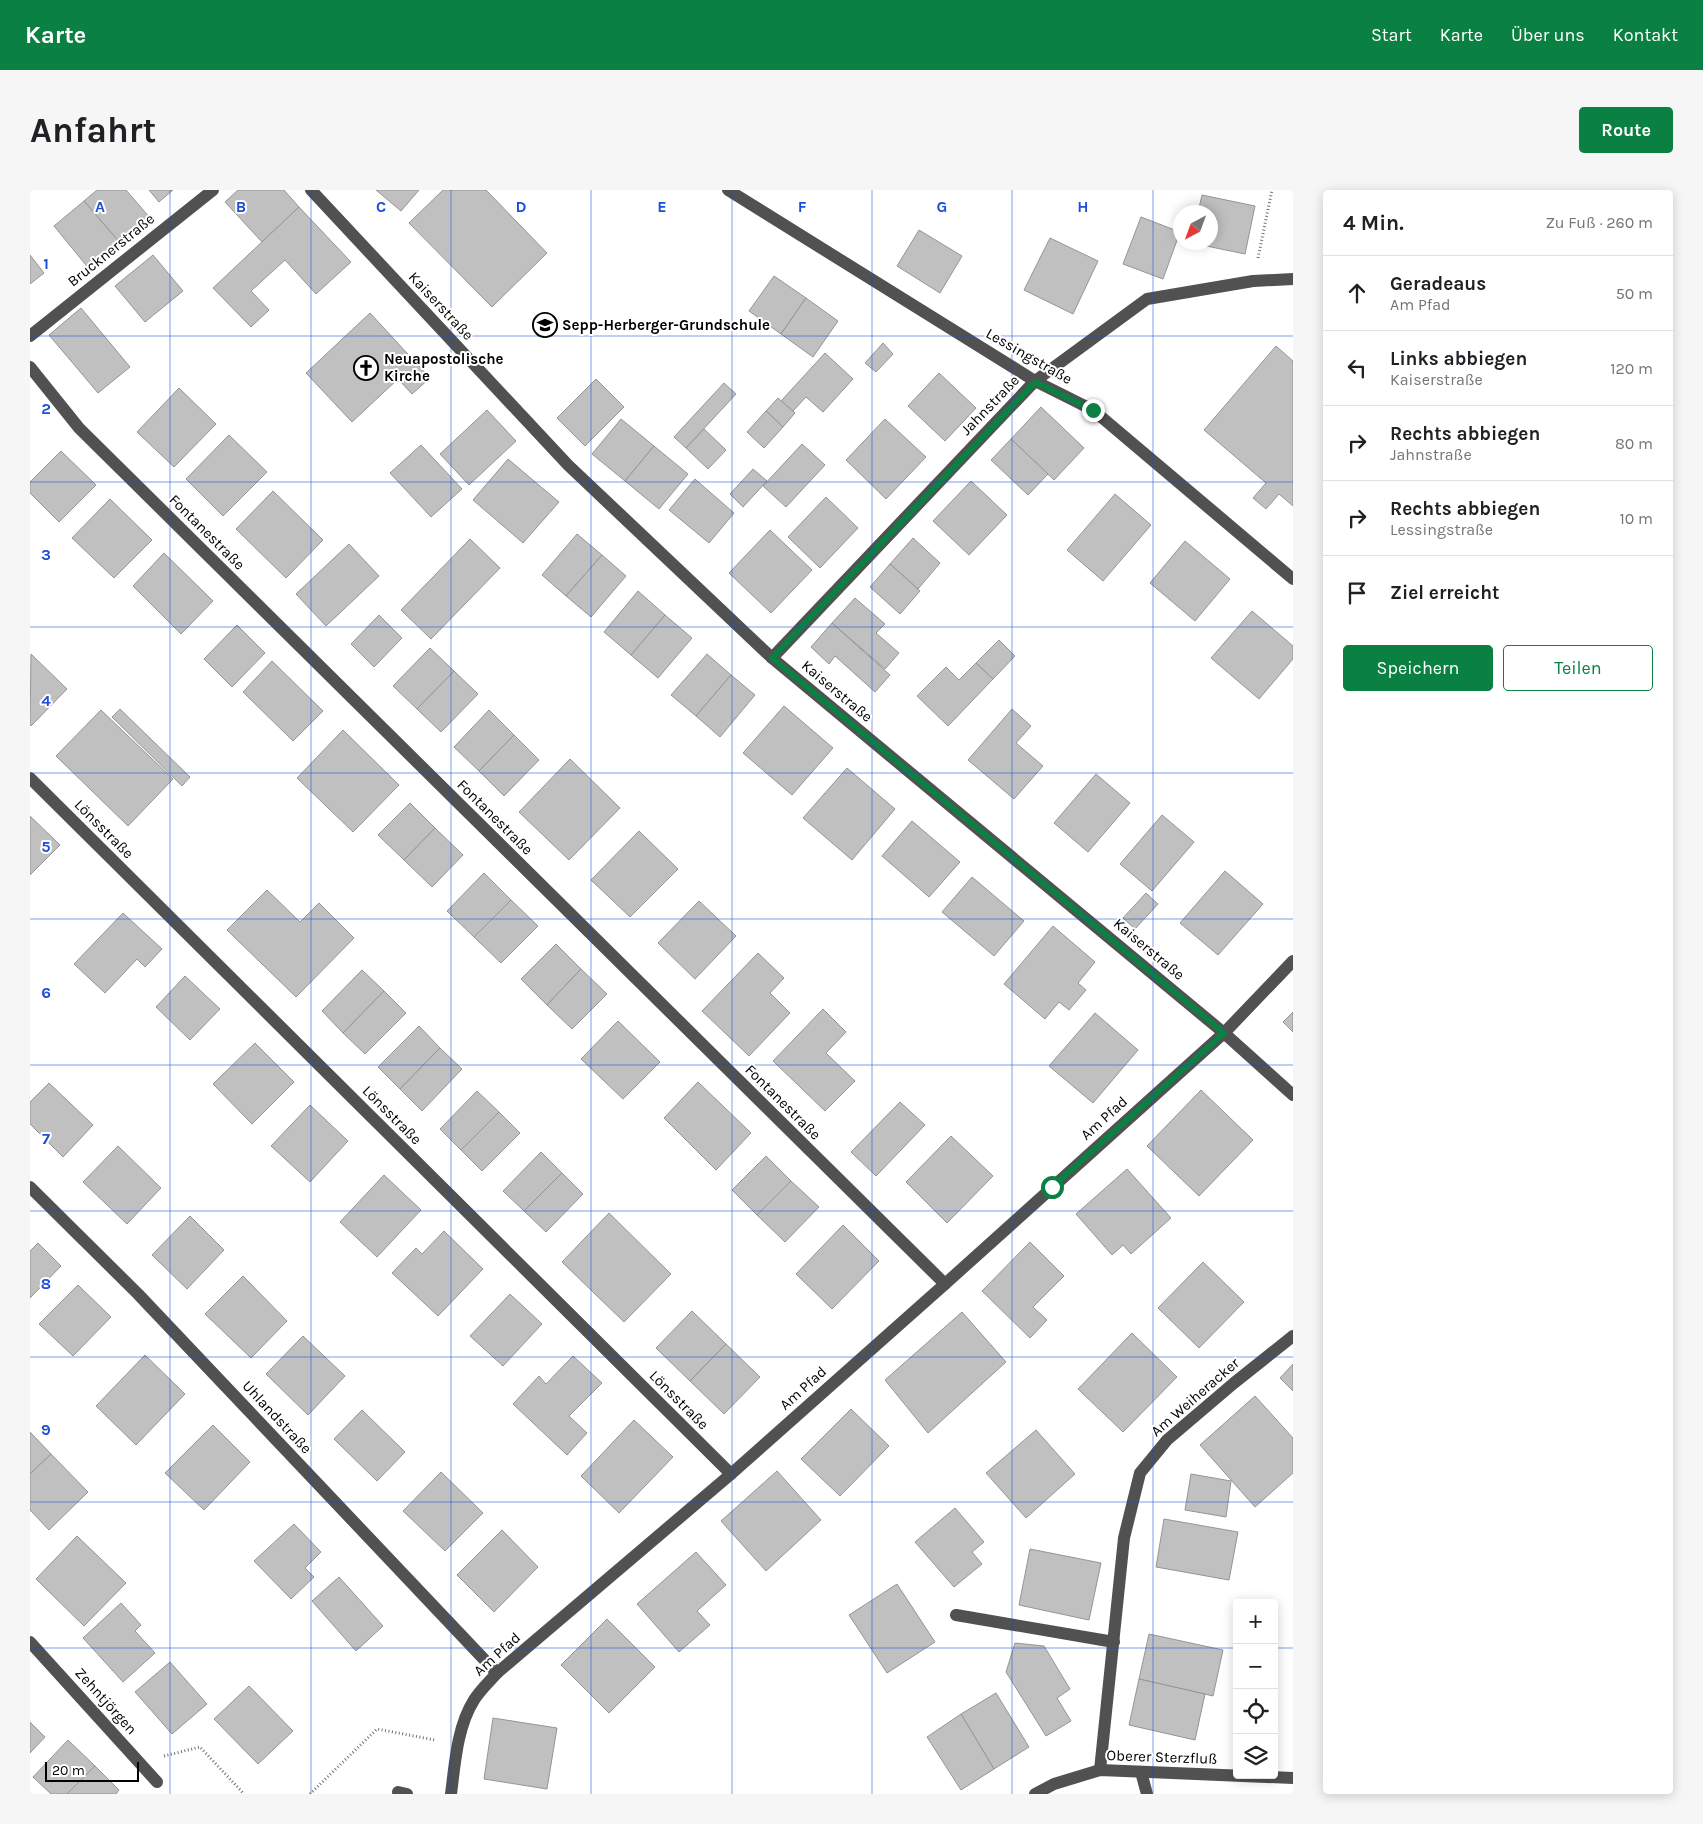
<!DOCTYPE html>
<html lang="de">
<head>
<meta charset="utf-8">
<style>
  :root { --surface:#fff; --page:#f6f6f6; --text:#202124; --muted:#757577; --line:#e0e0e0; --accent:#0b8043 }
  body { margin:0; font-family:Karla,sans-serif; background:var(--page); color:var(--text) }
  .controls { position:absolute; right:15px; bottom:15px; display:grid; overflow:hidden; border-radius:5px; box-shadow:0 2px 12px #0003 }
  .controls button { width:45px; height:45px; display:grid; place-items:center; padding:0; border:0; border-bottom:1px solid var(--line); background:var(--surface); color:var(--text); font:25px sans-serif }
  .compass { position:absolute; left:1143px; top:15px; width:45px; height:45px; border-radius:50%; background:var(--surface); box-shadow:0 2px 12px #0003; rotate:221deg }
  .scale { position:absolute; left:15px; bottom:12px; width:94px; box-sizing:border-box; padding-left:5px; border:2px solid #000; border-top:0; font-size:14px; line-height:18px; white-space:nowrap; color:#000; -webkit-text-stroke:4px #fff; paint-order:stroke }
  .stop { position:absolute; width:15px; height:15px; margin:-11px; border:4px solid #0b8043; border-radius:50%; background:#fff }
  .stop.end { background:#0b8043; border-color:#fff; box-shadow:0 1px 5px #0008 }
  .list { margin:0; padding:0; list-style:none }
  h2 { display:flex; justify-content:space-between; align-items:center; height:65px; margin:0; padding:0 20px; font-size:21px }
  h2 small { font-size:16px; font-weight:400; color:var(--muted) }
  .list li { display:grid; grid-template-columns:32px 1fr auto; gap:15px; align-items:center; box-sizing:border-box; height:75px; padding:0 20px; border-top:1px solid var(--line) }
  .list b { display:block; font-size:19px; white-space:nowrap }
  .list p { margin:0; font-size:16px; white-space:nowrap; color:var(--muted) }
  .list em { font-size:16px; font-style:normal; color:var(--muted) }
  .actions { display:flex; gap:10px; padding:15px 20px }
  .actions a { flex:1; padding:11px 0; border:1px solid var(--accent); border-radius:5px; text-align:center; font-size:18px; color:var(--accent) }
  .actions .main { background:var(--accent); color:#fff }
  .icon { flex:none; width:28px; height:28px; fill:none; stroke:currentColor; stroke-width:2; stroke-linecap:round; stroke-linejoin:round }
  .map { position:relative; flex:none; width:1263px; height:1604px; overflow:hidden; border-radius:5px }
  header { display:flex; align-items:center; gap:30px; box-sizing:border-box; height:70px; padding:0 25px; background:var(--accent); color:#fff }
  header strong { font-size:24px }
  nav { display:flex; gap:28px; margin-inline-start:auto; font-size:18px }
  .intro { display:flex; align-items:center; justify-content:space-between; box-sizing:border-box; height:120px; padding:0 30px }
  h1 { margin:0; font-size:35px }
  .button { padding:12px 22px; border-radius:5px; background:var(--accent); color:#fff; font-size:18px; font-weight:700 }
  main { display:flex; gap:30px; padding:0 30px }
  aside { flex:1; background:var(--surface); border-radius:5px; box-shadow:0 2px 12px #0003 }
  .map>svg:first-child { display:block }
  .building { fill:#c0c0c0; stroke:#959595 }
  .lines { fill:none; stroke-linecap:round; stroke-linejoin:round }
  .path { stroke:#737373; stroke-width:3; stroke-dasharray:1 2.5; stroke-linecap:butt }
  .minor { stroke:#515151; stroke-width:12 }
  .route { stroke:#0b8043; stroke-width:6 }
  .grid { fill:none; stroke:#1d4ed8; stroke-width:1; stroke-opacity:0.55 }
  .labels { text-anchor:middle; stroke-width:4; stroke-linejoin:round; paint-order:stroke }
  .street-label { font-size:15px; fill:#000; stroke:#fff }
  .poi-label { font-size:15px; font-weight:bold; fill:#000; stroke:#fff; text-anchor:start }
  .grid-label { font-size:16px; text-anchor:middle; font-weight:bold; fill:#1d4ed8; stroke:#fff; stroke-width:4; stroke-linejoin:round; paint-order:stroke }
</style>
</head>
<body>
<header>
<strong>Karte</strong>
<nav><a>Start</a><a>Karte</a><a>Über uns</a><a>Kontakt</a></nav>
</header>
<div class="intro"><h1>Anfahrt</h1><a class="button">Route</a></div>
<main>
<div class="map">
<svg width="1263" height="1604" viewBox="0 0 1263 1604">
  <rect width="100%" height="100%" fill="#fff"/>
  <g class="building">
    <path d="M67,0H96L121,29L91,54L54,11Z"/>
    <path d="M119,0H143L129,12Z"/>
    <path d="M208,0H254L269,17L232,52L195,12Z"/>
    <path d="M346,0H389L371,21Z"/>
    <path d="M413,0H456L517,63L462,117L379,33Z"/>
    <path d="M1172,5L1225,16L1215,64L1162,53L1180,52V22H1168Z"/>
    <path d="M54,11L91,54L60,80L24,36Z"/>
    <path d="M269,17L321,72L286,104L255,70L221,101L239,120L221,137L183,98Z"/>
    <path d="M1111,27L1150,42L1133,89L1093,74Z"/>
    <path d="M889,40L932,66L910,103L867,76Z"/>
    <path d="M1020,48L1068,71L1043,124L994,100Z"/>
    <path d="M0,65L14,83L0,94Z"/>
    <path d="M123,65L153,101L115,132L85,96Z"/>
    <path d="M744,86L776,108L751,144L719,121Z"/>
    <path d="M776,108L808,131L783,167L751,144Z"/>
    <path d="M51,118L100,177L68,203L19,145Z"/>
    <path d="M340,123L400,188L382,204L368,189L322,232L276,183Z"/>
    <path d="M853,153L863,164L846,182L835,173Z"/>
    <path d="M1246,156L1263,171V316L1249,304L1236,319L1223,308L1236,293L1174,240Z"/>
    <path d="M795,163L823,189L793,222L776,207L763,221L751,211Z"/>
    <path d="M909,183L946,218L915,251L878,216Z"/>
    <path d="M566,189L594,217L555,256L527,228Z"/>
    <path d="M694,193L706,204L656,258L644,247Z"/>
    <path d="M149,198L186,234L144,277L107,242Z"/>
    <path d="M748,208L765,223L753,237L736,221Z"/>
    <path d="M1011,217L1054,258L1024,290L981,249Z"/>
    <path d="M457,220L486,251L439,295L410,264Z"/>
    <path d="M736,221L753,237L734,258L717,242Z"/>
    <path d="M591,229L624,256L595,291L562,264Z"/>
    <path d="M855,229L896,267L856,309L816,270Z"/>
    <path d="M674,239L696,260L678,279L656,258Z"/>
    <path d="M199,245L237,282L193,326L156,289Z"/>
    <path d="M981,249L1018,284L998,305L961,270Z"/>
    <path d="M772,254L795,275L756,317L733,296Z"/>
    <path d="M391,255L432,299L401,327L360,283Z"/>
    <path d="M624,256L658,284L629,319L595,291Z"/>
    <path d="M31,261L66,295L29,332L0,303V292Z"/>
    <path d="M478,269L529,312L493,353L443,310Z"/>
    <path d="M723,279L737,291L713,317L700,304Z"/>
    <path d="M665,289L704,323L679,353L639,320Z"/>
    <path d="M941,291L977,325L939,365L903,331Z"/>
    <path d="M243,301L293,350L256,388L206,339Z"/>
    <path d="M1085,304L1121,335L1073,391L1037,360Z"/>
    <path d="M796,307L828,338L790,378L758,347Z"/>
    <path d="M80,309L122,350L84,388L42,348Z"/>
    <path d="M740,340L782,380L741,423L699,383Z"/>
    <path d="M547,344L572,365L536,406L512,385Z"/>
    <path d="M883,348L910,373L888,399L860,374Z"/>
    <path d="M440,349L470,378L401,449L371,420Z"/>
    <path d="M1155,351L1200,389L1165,431L1120,393Z"/>
    <path d="M319,354L349,386L296,436L266,404Z"/>
    <path d="M134,363L183,411L151,444L103,396Z"/>
    <path d="M572,365L596,386L561,427L536,406Z"/>
    <path d="M860,374L890,401L870,424L840,397Z"/>
    <path d="M608,401L635,425L601,465L574,442Z"/>
    <path d="M825,408L855,434L846,443L869,463L855,479L802,433Z"/>
    <path d="M1222,421L1263,456V469L1229,509L1181,468Z"/>
    <path d="M349,425L372,448L344,477L321,454Z"/>
    <path d="M635,425L662,448L628,488L601,465Z"/>
    <path d="M802,433L860,485L845,502L805,466L799,474L781,457Z"/>
    <path d="M207,435L235,463L202,497L174,469Z"/>
    <path d="M969,450L985,466L963,489L946,473Z"/>
    <path d="M400,458L424,481L387,519L363,496Z"/>
    <path d="M1,464L37,499L1,536L0,534Z"/>
    <path d="M677,464L701,485L666,526L641,505Z"/>
    <path d="M242,471L293,521L263,551L213,502Z"/>
    <path d="M946,473L963,489L918,536L887,506L916,477L929,490Z"/>
    <path d="M424,481L448,504L411,542L387,519Z"/>
    <path d="M701,485L725,505L690,547L666,526Z"/>
    <path d="M754,516L803,558L762,605L713,563Z"/>
    <path d="M90,519L160,587L152,596L82,527Z"/>
    <path d="M982,519L1001,536L986,553L1013,576L984,609L938,570Z"/>
    <path d="M71,520L143,589L98,636L26,566Z"/>
    <path d="M459,520L484,545L449,581L424,557Z"/>
    <path d="M313,540L369,595L323,642L267,588Z"/>
    <path d="M484,545L509,570L474,606L449,581Z"/>
    <path d="M540,569L590,618L539,670L489,622Z"/>
    <path d="M817,578L865,619L822,670L773,628Z"/>
    <path d="M1066,584L1100,613L1058,662L1024,633Z"/>
    <path d="M380,613L405,638L374,670L348,645Z"/>
    <path d="M1132,625L1164,652L1122,701L1090,674Z"/>
    <path d="M0,626L30,655L0,685Z"/>
    <path d="M882,631L930,672L899,707L852,666Z"/>
    <path d="M405,638L433,665L402,697L374,670Z"/>
    <path d="M609,641L648,679L600,727L561,690Z"/>
    <path d="M1195,681L1233,714L1188,765L1150,733Z"/>
    <path d="M454,683L481,710L444,747L417,721Z"/>
    <path d="M942,687L994,731L964,766L912,722Z"/>
    <path d="M237,700L270,732L289,713L324,748L266,807L197,740Z"/>
    <path d="M1116,703L1128,714L1105,739L1093,728Z"/>
    <path d="M481,710L508,736L471,773L444,747Z"/>
    <path d="M669,711L706,746L665,789L628,753Z"/>
    <path d="M93,723L132,759L115,777L107,769L75,803L44,774Z"/>
    <path d="M1023,736L1065,772L1048,793L1056,800L1039,820L1029,812L1015,829L974,794Z"/>
    <path d="M526,754L551,779L517,815L491,789Z"/>
    <path d="M728,763L754,788L740,803L760,823L719,866L672,821Z"/>
    <path d="M551,779L577,804L542,839L517,815Z"/>
    <path d="M332,780L354,801L313,843L292,821Z"/>
    <path d="M155,786L190,819L160,850L126,817Z"/>
    <path d="M354,801L376,823L335,864L313,843Z"/>
    <path d="M793,819L816,842L796,863L825,891L795,921L743,871Z"/>
    <path d="M1263,822V842L1253,832Z"/>
    <path d="M1065,823L1108,860L1063,913L1019,876Z"/>
    <path d="M588,831L630,872L593,909L551,869Z"/>
    <path d="M389,836L410,858L370,899L348,877Z"/>
    <path d="M225,853L264,892L222,934L183,894Z"/>
    <path d="M410,858L432,879L392,921L370,899Z"/>
    <path d="M668,892L721,943L686,980L634,928Z"/>
    <path d="M19,893L63,935L33,967L0,934V912Z"/>
    <path d="M1171,900L1223,950L1169,1006L1117,956Z"/>
    <path d="M447,901L469,922L431,960L410,939Z"/>
    <path d="M870,912L895,935L846,986L821,962Z"/>
    <path d="M280,915L318,951L280,992L241,956Z"/>
    <path d="M469,922L490,943L452,981L431,960Z"/>
    <path d="M921,946L963,986L917,1033L876,992Z"/>
    <path d="M88,956L131,998L97,1034L53,992Z"/>
    <path d="M511,962L532,983L494,1021L473,1001Z"/>
    <path d="M736,966L761,991L727,1025L702,1000Z"/>
    <path d="M1097,979L1141,1028L1101,1064L1093,1055L1082,1065L1046,1024Z"/>
    <path d="M532,983L553,1004L516,1042L494,1021Z"/>
    <path d="M354,985L391,1020L347,1067L310,1032Z"/>
    <path d="M761,991L789,1017L755,1052L727,1025Z"/>
    <path d="M579,1023L641,1084L594,1132L532,1072Z"/>
    <path d="M160,1026L194,1060L157,1099L122,1065Z"/>
    <path d="M813,1035L849,1071L802,1119L766,1084Z"/>
    <path d="M414,1041L453,1079L408,1126L362,1083L386,1058L392,1064Z"/>
    <path d="M1000,1052L1034,1086L1003,1117L1017,1130L1000,1148L952,1101Z"/>
    <path d="M8,1053L31,1076L0,1108V1061Z"/>
    <path d="M1173,1072L1214,1112L1169,1158L1128,1118Z"/>
    <path d="M213,1086L257,1131L221,1168L175,1124Z"/>
    <path d="M48,1095L81,1127L43,1166L9,1134Z"/>
    <path d="M480,1104L512,1134L473,1176L440,1146Z"/>
    <path d="M662,1121L696,1154L660,1191L626,1158Z"/>
    <path d="M932,1122L976,1172L898,1243L855,1190Z"/>
    <path d="M1102,1143L1147,1187L1093,1242L1048,1199Z"/>
    <path d="M273,1146L315,1186L278,1225L236,1184Z"/>
    <path d="M696,1154L730,1187L694,1224L660,1191Z"/>
    <path d="M115,1165L155,1204L106,1255L66,1216Z"/>
    <path d="M543,1166L572,1193L539,1226L557,1243L537,1265L483,1214L509,1186L516,1194Z"/>
    <path d="M1263,1174V1201L1250,1188Z"/>
    <path d="M1225,1206L1263,1248V1283L1225,1317L1170,1255Z"/>
    <path d="M821,1219L859,1256L810,1306L771,1269Z"/>
    <path d="M332,1220L375,1262L347,1291L304,1249Z"/>
    <path d="M604,1230L643,1267L589,1323L551,1286Z"/>
    <path d="M183,1235L220,1272L174,1320L135,1283Z"/>
    <path d="M1006,1240L1045,1284L996,1328L956,1283Z"/>
    <path d="M0,1242L21,1264L0,1284Z"/>
    <path d="M21,1264L58,1302L19,1340L0,1320V1284Z"/>
    <path d="M747,1281L791,1330L736,1381L691,1331Z"/>
    <path d="M411,1282L453,1323L415,1361L373,1321Z"/>
    <path d="M1161,1284L1201,1291L1196,1327L1155,1320Z"/>
    <path d="M925,1318L954,1352L942,1362L952,1374L924,1397L885,1352Z"/>
    <path d="M1134,1329L1208,1342L1199,1390L1126,1377Z"/>
    <path d="M264,1334L291,1362L275,1378L284,1387L261,1409L224,1371Z"/>
    <path d="M472,1340L508,1377L464,1422L427,1385Z"/>
    <path d="M47,1346L96,1393L54,1436L6,1389Z"/>
    <path d="M1000,1359L1071,1373L1059,1430L989,1415Z"/>
    <path d="M666,1362L696,1395L667,1421L680,1435L649,1462L607,1414Z"/>
    <path d="M309,1387L353,1436L326,1461L282,1411Z"/>
    <path d="M867,1394L905,1452L857,1483L819,1425Z"/>
    <path d="M91,1413L111,1435L105,1441L125,1463L93,1492L53,1448Z"/>
    <path d="M577,1429L625,1477L579,1523L531,1475Z"/>
    <path d="M1119,1444L1193,1460L1183,1506L1109,1489Z"/>
    <path d="M985,1453L1014,1456L1040,1499L1027,1508L1041,1531L1016,1546L976,1482Z"/>
    <path d="M140,1472L177,1514L142,1544L105,1502Z"/>
    <path d="M1109,1489L1175,1504L1165,1550L1099,1535Z"/>
    <path d="M219,1496L263,1541L228,1574L184,1529Z"/>
    <path d="M966,1503L999,1557L964,1579L931,1524Z"/>
    <path d="M931,1524L964,1579L931,1600L897,1547Z"/>
    <path d="M463,1528L527,1538L517,1599L454,1589Z"/>
    <path d="M0,1532L15,1547L0,1563Z"/>
    <path d="M38,1550L65,1576L37,1604H21L3,1587Z"/>
    <path d="M65,1576L89,1600L86,1604H37Z"/>
  </g>
  <g class="lines">
    <g class="path">
      <path d="M1228,68L1242,0"/>
      <path d="M134,1566L170,1557L214,1604"/>
      <path d="M280,1604L347,1539L405,1550"/>
    </g>
    <g class="minor">
      <path d="M281,0L538,275L742,468L1194,843L1263,905"/>
      <path d="M698,0L1005,191L1063,220L1263,389"/>
      <path d="M0,146L183,0"/>
      <path d="M0,177L49,238L915,1094"/>
      <path d="M742,468L1005,191L1117,109L1223,91L1263,89"/>
      <path d="M0,588L701,1284"/>
      <path d="M0,997L108,1104L467,1483"/>
      <path d="M926,1425L1084,1452"/>
      <path d="M0,1452L127,1592"/>
      <path d="M1070,1580L1094,1348L1110,1283L1137,1250L1204,1193L1263,1146"/>
      <path d="M1111,1582L1117,1604"/>
      <path d="M368,1602L377,1604"/>
      <path d="M421,1604C425,1573 427,1537 444,1510C450,1500 459,1492 467,1483L701,1284L915,1094L1194,843L1263,771"/>
      <path d="M1005,1604L1024,1594L1070,1580L1263,1588"/>
    </g>
  </g>
  <g class="lines">
    <path class="route" d="M1022,997L1194,843L742,468L1005,192L1063,220"/>
  </g>
  <path class="grid" d="M140,0V1604M281,0V1604M421,0V1604M561,0V1604M702,0V1604M842,0V1604M982,0V1604M1123,0V1604M0,146H1263M0,292H1263M0,437H1263M0,583H1263M0,729H1263M0,875H1263M0,1021H1263M0,1167H1263M0,1312H1263M0,1458H1207M1244,1458H1263"/>
  <defs>
    <symbol id="school-ring" viewBox="-11 -11 22 22"><circle r="9.5" fill="#fff" stroke="#000" stroke-width="1.5"/><path d="M0-5L7-2L0 1L-7-2ZM-4 1L0 2.5L4 1V4Q0 6-4 4Z" fill="#000"/></symbol>
    <symbol id="church-ring" viewBox="-11 -11 22 22"><circle r="9.5" fill="#fff" stroke="#000" stroke-width="1.5"/><path d="M-1.2-6h2.4v3.5h3.3v2.4h-3.3V6h-2.4V-.1h-3.3v-2.4h3.3Z" fill="#000"/></symbol>
  </defs>
  <g fill-rule="evenodd">
    <use href="#school-ring" x="501" y="121" width="28" height="28"/>
    <use href="#church-ring" x="322" y="164" width="28" height="28"/>
  </g>
  <g class="labels">
    <g class="street-label">
      <text transform="translate(81 60) rotate(-39)" y="5">Brucknerstraße</text>
      <text transform="translate(411 116) rotate(47)" y="5">Kaiserstraße</text>
      <text transform="translate(999 166) rotate(30)" y="5">Lessingstraße</text>
      <text transform="translate(960 215) rotate(-46)" y="5">Jahnstraße</text>
      <text transform="translate(177 342) rotate(45)" y="5">Fontanestraße</text>
      <text transform="translate(807 501) rotate(40)" y="5">Kaiserstraße</text>
      <text transform="translate(465 627) rotate(45)" y="5">Fontanestraße</text>
      <text transform="translate(74 639) rotate(45)" y="5">Lönsstraße</text>
      <text transform="translate(1119 759) rotate(40)" y="5">Kaiserstraße</text>
      <text transform="translate(753 912) rotate(45)" y="5">Fontanestraße</text>
      <text transform="translate(362 925) rotate(45)" y="5">Lönsstraße</text>
      <text transform="translate(1074 928) rotate(-42)" y="5">Am Pfad</text>
      <text transform="translate(773 1198) rotate(-42)" y="5">Am Pfad</text>
      <text transform="translate(1165 1207) rotate(-41)" y="5">Am Weiheracker</text>
      <text transform="translate(649 1210) rotate(45)" y="5">Lönsstraße</text>
      <text transform="translate(247 1227) rotate(47)" y="5">Uhlandstraße</text>
      <text transform="translate(467 1464) rotate(-42)" y="5">Am Pfad</text>
      <text transform="translate(76 1511) rotate(48)" y="5">Zehntjörgen</text>
      <text transform="translate(1132 1567) rotate(2)" y="5">Oberer Sterzfluß</text>
    </g>
    <g class="poi-label">
      <text x="532" y="140">Sepp-Herberger-Grundschule</text>
      <text x="354" y="174">Neuapostolische<tspan x="354" dy="17">Kirche</tspan></text>
    </g>
  </g>
  <g class="grid-label">
    <text x="70" y="22">A</text>
    <text x="211" y="22">B</text>
    <text x="351" y="22">C</text>
    <text x="491" y="22">D</text>
    <text x="632" y="22">E</text>
    <text x="772" y="22">F</text>
    <text x="912" y="22">G</text>
    <text x="1053" y="22">H</text>
    <text x="16" y="79">1</text>
    <text x="16" y="224">2</text>
    <text x="16" y="370">3</text>
    <text x="16" y="516">4</text>
    <text x="16" y="662">5</text>
    <text x="16" y="808">6</text>
    <text x="16" y="954">7</text>
    <text x="16" y="1099">8</text>
    <text x="16" y="1245">9</text>
  </g>
</svg>
<div class="controls">
<button>+</button>
<button>−</button>
<button><svg class="icon" aria-label="locate" viewBox="0 0 24 24"><circle cx="12" cy="12" r="6"/><path d="M12 2v4M12 18v4M2 12h4M18 12h4"/></svg></button>
<button><svg class="icon" aria-label="layers" viewBox="0 0 24 24"><path d="M12 4l9 5-9 5-9-5zM3 14l9 5 9-5"/></svg></button>
</div>
<svg class="compass" viewBox="-18 -18 36 36"><path d="M0-13l5 13h-10z" fill="#e53935"/><path d="M0 13l5-13h-10z" fill="#757577"/></svg>
<div class="scale">20 m</div>
<div class="stop" style="left:1022px;top:997px"></div>
<div class="stop end" style="left:1063px;top:220px"></div>
</div>
<aside>
<h2>4 Min.<small>Zu Fuß · 260 m</small></h2>
<ul class="list">
<li><svg class="icon" aria-label="ahead" viewBox="0 0 24 24"><path d="M12 20V5M6 11l6-6 6 6"/></svg><div><b>Geradeaus</b><p>Am Pfad</p></div><em>50 m</em></li>
<li><svg class="icon" aria-label="left" viewBox="0 0 24 24"><path d="M17 20v-9H6M10 6l-5 5 5 5"/></svg><div><b>Links abbiegen</b><p>Kaiserstraße</p></div><em>120 m</em></li>
<li><svg class="icon" aria-label="right" viewBox="0 0 24 24"><path d="M7 20v-9h11M14 6l5 5-5 5"/></svg><div><b>Rechts abbiegen</b><p>Jahnstraße</p></div><em>80 m</em></li>
<li><svg class="icon" aria-label="right" viewBox="0 0 24 24"><path d="M7 20v-9h11M14 6l5 5-5 5"/></svg><div><b>Rechts abbiegen</b><p>Lessingstraße</p></div><em>10 m</em></li>
<li><svg class="icon" aria-label="arrive" viewBox="0 0 24 24"><path d="M6 21V4h12l-3 4 3 4H6"/></svg><div><b>Ziel erreicht</b></div></li>
</ul>
<div class="actions"><a class="main">Speichern</a><a>Teilen</a></div>
</aside>
</main>
</body>
</html>
